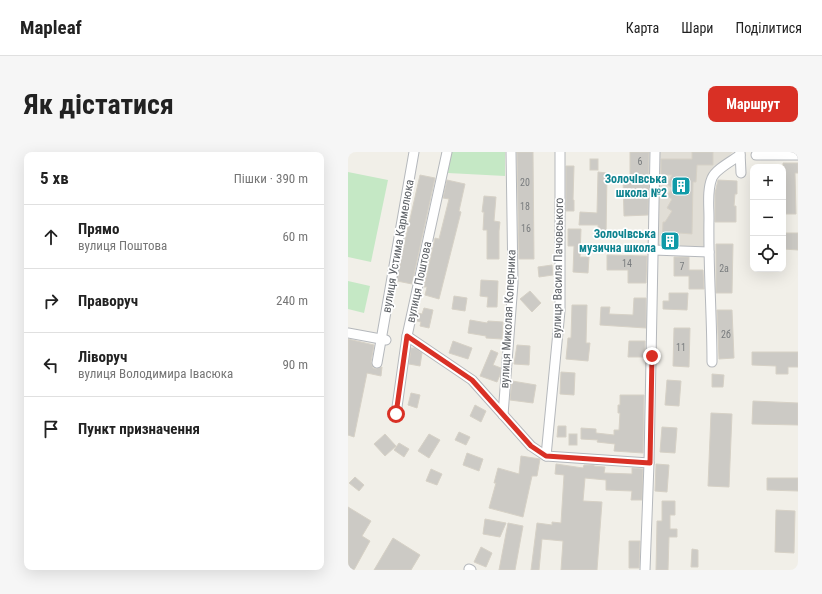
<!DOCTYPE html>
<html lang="uk">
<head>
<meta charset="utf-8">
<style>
  :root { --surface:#fff; --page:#f6f6f6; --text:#222; --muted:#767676; --line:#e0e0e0; --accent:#d93025 }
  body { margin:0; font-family:"Roboto Condensed",sans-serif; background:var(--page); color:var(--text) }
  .controls { position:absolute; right:12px; top:12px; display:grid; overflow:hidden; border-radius:8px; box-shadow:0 4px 16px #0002 }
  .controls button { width:36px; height:36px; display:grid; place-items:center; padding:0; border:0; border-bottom:1px solid var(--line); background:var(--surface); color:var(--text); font:20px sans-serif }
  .stop { position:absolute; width:12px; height:12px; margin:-9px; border:3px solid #d93025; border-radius:50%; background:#fff }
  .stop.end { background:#d93025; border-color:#fff; box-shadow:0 1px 4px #0008 }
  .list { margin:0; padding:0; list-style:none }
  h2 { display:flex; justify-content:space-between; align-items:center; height:52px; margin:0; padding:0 16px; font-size:17px }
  h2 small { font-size:13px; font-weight:400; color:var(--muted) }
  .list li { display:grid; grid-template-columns:26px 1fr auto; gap:12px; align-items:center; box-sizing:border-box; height:64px; padding:0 16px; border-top:1px solid var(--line) }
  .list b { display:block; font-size:15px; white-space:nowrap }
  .list p { margin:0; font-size:13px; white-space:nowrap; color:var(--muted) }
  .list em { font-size:13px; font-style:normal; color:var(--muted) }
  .icon { flex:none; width:22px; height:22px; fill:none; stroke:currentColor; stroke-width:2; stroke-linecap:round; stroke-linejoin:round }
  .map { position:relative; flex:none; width:450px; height:418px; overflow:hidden; border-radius:8px }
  header { display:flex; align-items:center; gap:24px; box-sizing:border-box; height:56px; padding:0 20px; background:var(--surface); border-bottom:1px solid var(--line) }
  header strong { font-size:19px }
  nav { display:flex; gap:22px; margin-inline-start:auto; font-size:14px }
  .intro { display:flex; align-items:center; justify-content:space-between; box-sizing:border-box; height:96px; padding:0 24px }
  h1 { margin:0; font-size:28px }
  .button { padding:10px 18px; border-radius:8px; background:var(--accent); color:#fff; font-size:14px; font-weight:700 }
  main { display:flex; gap:24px; padding:0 24px }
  aside { flex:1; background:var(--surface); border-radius:8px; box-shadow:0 4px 16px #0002 }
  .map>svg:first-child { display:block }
  .education { fill:#e1ded6 }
  .green { fill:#c5e8c5 }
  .building { fill:#cccac5; stroke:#d6d1c6 }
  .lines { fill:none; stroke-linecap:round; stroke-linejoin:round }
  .minor-casing { stroke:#b5b8bc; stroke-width:11 }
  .minor { stroke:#fff; stroke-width:9 }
  .route { stroke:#d93025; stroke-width:5 }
  .labels { text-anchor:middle; stroke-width:3.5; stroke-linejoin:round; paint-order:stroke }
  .number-label { font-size:10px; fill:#7a7d7f }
  .culture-label { font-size:12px; font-weight:bold; fill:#0d838f; stroke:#fff; text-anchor:end }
  .street-label { font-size:12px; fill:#5f6368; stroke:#fff }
</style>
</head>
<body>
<header>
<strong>Mapleaf</strong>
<nav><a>Карта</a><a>Шари</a><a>Поділитися</a></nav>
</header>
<div class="intro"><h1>Як дістатися</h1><a class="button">Маршрут</a></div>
<main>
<aside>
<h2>5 хв<small>Пішки · 390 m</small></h2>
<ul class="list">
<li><svg class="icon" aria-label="ahead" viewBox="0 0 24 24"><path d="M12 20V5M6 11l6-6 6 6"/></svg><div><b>Прямо</b><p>вулиця Поштова</p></div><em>60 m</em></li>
<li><svg class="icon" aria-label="right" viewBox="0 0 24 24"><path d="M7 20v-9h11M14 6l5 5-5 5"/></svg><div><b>Праворуч</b></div><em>240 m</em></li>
<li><svg class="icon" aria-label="left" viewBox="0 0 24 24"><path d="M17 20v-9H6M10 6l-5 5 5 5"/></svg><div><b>Ліворуч</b><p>вулиця Володимира Івасюка</p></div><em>90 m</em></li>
<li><svg class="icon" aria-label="arrive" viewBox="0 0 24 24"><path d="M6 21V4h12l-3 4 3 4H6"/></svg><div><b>Пункт призначення</b></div></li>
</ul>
</aside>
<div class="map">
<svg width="450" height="418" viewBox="0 0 450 418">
  <rect width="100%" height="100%" fill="#f1efe8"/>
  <path class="education" d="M311,0H385L362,22L358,31L357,98L310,97Z"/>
  <g class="green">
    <path d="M103,0H157V24L100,21Z"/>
    <path d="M0,20L40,28L23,110L0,105Z"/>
    <path d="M0,129L22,134L16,161L0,157Z"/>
  </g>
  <g class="building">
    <path d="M169,0H185L186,107H171Z"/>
    <path d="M282,0H301L300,63L276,64L275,27H282Z"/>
    <path d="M344,0H365V13H349L348,30H345L344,82L331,81L330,93L314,92L315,70H317L324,59L319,56L324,47L319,44L324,36L319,32L324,23H313V7H344Z"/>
    <rect x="242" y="7" width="8" height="11"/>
    <path d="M435,11H450V21H447L448,62H435Z"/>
    <path d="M218,14H226L225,48H226V59H218Z"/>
    <path d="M250,20L259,21L258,85L250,84V73H231L232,60L249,61Z"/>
    <path d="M72,23L87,26L64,132L49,129L54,102Z"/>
    <path d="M99,28L117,32L111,59L113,60L91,147L77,143L79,135H76L87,86L91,87L101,47L95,46Z"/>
    <path d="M370,28L389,29V42H387L386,54H388V70H367V41Z"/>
    <path d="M136,44L148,45L146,69L152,70L151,79V107H139V78H135L136,60H134Z"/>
    <path d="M220,77H233L232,105H241L240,121L225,120L226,94H220Z"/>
    <path d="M435,81H450V98L435,97Z"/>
    <path d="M368,92H385L384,141H368Z"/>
    <path d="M259,103L299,104L298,131H280V118H259Z"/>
    <path d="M326,105H341V118H355L356,137H341V124H326Z"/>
    <path d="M204,113L205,123L191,125L190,115Z"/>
    <path d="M133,128L150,129L149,155H139L140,145L132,144Z"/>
    <path d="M182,139L193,151L184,160L172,147Z"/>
    <path d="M321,141H340L339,158L315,157V149H321Z"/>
    <path d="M106,144L119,146L117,159L104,157Z"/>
    <path d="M286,146H298V176L252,173L253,155H262L261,162L285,163Z"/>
    <path d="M224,153H239L238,191H242L240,209L218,207L220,186H223Z"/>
    <path d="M76,156L85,158L81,176L72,174L73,170L69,169L70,161L74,162Z"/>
    <path d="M369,158H384L386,206L371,207Z"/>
    <path d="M122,168L139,171L140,169L155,170L154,187L138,186V184L120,181Z"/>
    <path d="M326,176H342L341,215L325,214Z"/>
    <path d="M0,187L26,193L23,210L25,216L28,217L34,215L33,224L19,221L6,285L0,283Z"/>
    <path d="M105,189L124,196L120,207L101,201Z"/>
    <path d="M281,189H297V205H280Z"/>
    <path d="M169,193L182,194L181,213L166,212Z"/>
    <path d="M63,196H67L74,201L72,214L61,212Z"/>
    <path d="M143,198L150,201L145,213L153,216L152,223L149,230L132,224Z"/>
    <path d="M404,200H450V215H440V222H428V214L404,213Z"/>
    <path d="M213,220L227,221L226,243L212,242Z"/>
    <path d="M364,222L376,223L375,235H364Z"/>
    <path d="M319,228L333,229L331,254L317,253Z"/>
    <path d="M164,229L188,233L185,251L162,248Z"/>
    <path d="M63,241L72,243L69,256L60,253Z"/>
    <path d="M272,243H296L295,301L266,299L267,292L249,290L250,288L233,287V276L248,277V281L266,283V278H271L272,261H270V253H272Z"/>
    <path d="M405,249L450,251V273L404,272Z"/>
    <path d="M127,253L138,259L133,270L122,264Z"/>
    <path d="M363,261L384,262L381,335L360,334Z"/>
    <path d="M210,274H218V285H209Z"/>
    <path d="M314,275L329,276L327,301L312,300Z"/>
    <path d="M111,280L122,285L118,293L107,288Z"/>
    <path d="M37,282L48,294L37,304L26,292Z"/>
    <path d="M81,282L92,288L81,306L70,299Z"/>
    <rect x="221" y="282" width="8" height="11"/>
    <path d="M51,291L61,297L56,305L46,298Z"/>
    <path d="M119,301L135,307L131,319L115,313Z"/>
    <path d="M173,304L192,307L189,324H184L175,365L141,356L148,331H146L150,316L171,322Z"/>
    <path d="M208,312L235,316L236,313H246V314L257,315L256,321L284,322V316L295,317L294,348H283L284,339L258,338V328L237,326L235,349L254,350L249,418H213L215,389L194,387L191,418H183L189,371L204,373V370L213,371L216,323L207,322Z"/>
    <path d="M308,312L321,313L319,340L307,339Z"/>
    <path d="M83,317L94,322L89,333L78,329Z"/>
    <path d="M7,325L16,333L11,339L1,331Z"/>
    <path d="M419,326H450V339L419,338Z"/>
    <path d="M314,349H327V363H322V377H329V385H321L320,418H308L309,369H314Z"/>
    <path d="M0,355L23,369L14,384L22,389L6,418H0Z"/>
    <path d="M428,358L447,359L446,401L427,400Z"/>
    <path d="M137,367L158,371L152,385L135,382Z"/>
    <path d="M160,371L175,374L167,418H151Z"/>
    <path d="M45,386L72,403L63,418H26Z"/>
    <path d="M281,389H292L291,416H281Z"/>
    <path d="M133,395L144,401L138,415L126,410Z"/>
    <path d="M344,397L350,398V415H343Z"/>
  </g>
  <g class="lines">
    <defs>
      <g id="minor">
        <path d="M392,0L393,21"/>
        <path d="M408,3H450"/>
        <path d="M305,98L361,100"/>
        <path d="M0,181L38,188"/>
        <path d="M59,184L124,228L183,294L198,304L301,311"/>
        <path d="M364,210C364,162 360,114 361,66C361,53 359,38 364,26C368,17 384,9 392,3"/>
        <path d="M29,211L66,0"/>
        <path d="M48,262L59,184L99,0"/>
        <path d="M155,263L165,131L163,0"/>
        <path d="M198,304L212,159V0"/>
        <path d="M121,417L123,418"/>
        <path d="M297,418L301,311L307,0"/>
      </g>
    </defs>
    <use href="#minor" class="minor-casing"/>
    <use href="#minor" class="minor"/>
  </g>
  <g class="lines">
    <path class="route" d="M48,262L59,184L124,228L183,294L198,304L302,311L304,204"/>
  </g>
  <defs>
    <symbol id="building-square" viewBox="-11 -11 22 22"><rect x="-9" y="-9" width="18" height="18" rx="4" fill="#0f9aa8" stroke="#fff"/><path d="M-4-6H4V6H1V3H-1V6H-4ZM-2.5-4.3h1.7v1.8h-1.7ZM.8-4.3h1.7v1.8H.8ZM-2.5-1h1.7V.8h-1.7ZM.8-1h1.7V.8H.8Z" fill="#fff"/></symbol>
  </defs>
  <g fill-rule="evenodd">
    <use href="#building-square" x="322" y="23" width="22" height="22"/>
    <use href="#building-square" x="311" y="78" width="22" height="22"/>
  </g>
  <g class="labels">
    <g class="number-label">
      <text x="292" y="13">6</text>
      <text x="177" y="34">20</text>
      <text x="177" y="58">18</text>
      <text x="178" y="80">16</text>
      <text x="279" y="115">14</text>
      <text x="334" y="118">7</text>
      <text x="376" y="120">2а</text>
      <text x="378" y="186">2б</text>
      <text x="333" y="199">11</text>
    </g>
    <g class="culture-label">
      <text x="319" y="31">Золочівська<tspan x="319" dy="14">школа №2</tspan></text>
      <text x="308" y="86">Золочівська<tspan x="308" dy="14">музична школа</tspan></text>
    </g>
    <g class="street-label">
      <text transform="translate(50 94) rotate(-80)" y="4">вулиця Устима Кармелюка</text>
      <text transform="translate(210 116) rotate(-89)" y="4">вулиця Василя Пачовського</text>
      <text transform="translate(71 130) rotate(-78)" y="4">вулиця Поштова</text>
      <text transform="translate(160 167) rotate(-87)" y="4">вулиця Миколая Коперника</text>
    </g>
  </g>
</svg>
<div class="controls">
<button>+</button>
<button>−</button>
<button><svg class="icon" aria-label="locate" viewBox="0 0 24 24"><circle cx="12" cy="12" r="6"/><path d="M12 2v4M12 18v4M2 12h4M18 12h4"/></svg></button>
</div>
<div class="stop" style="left:48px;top:262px"></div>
<div class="stop end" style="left:304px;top:204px"></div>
</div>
</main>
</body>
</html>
